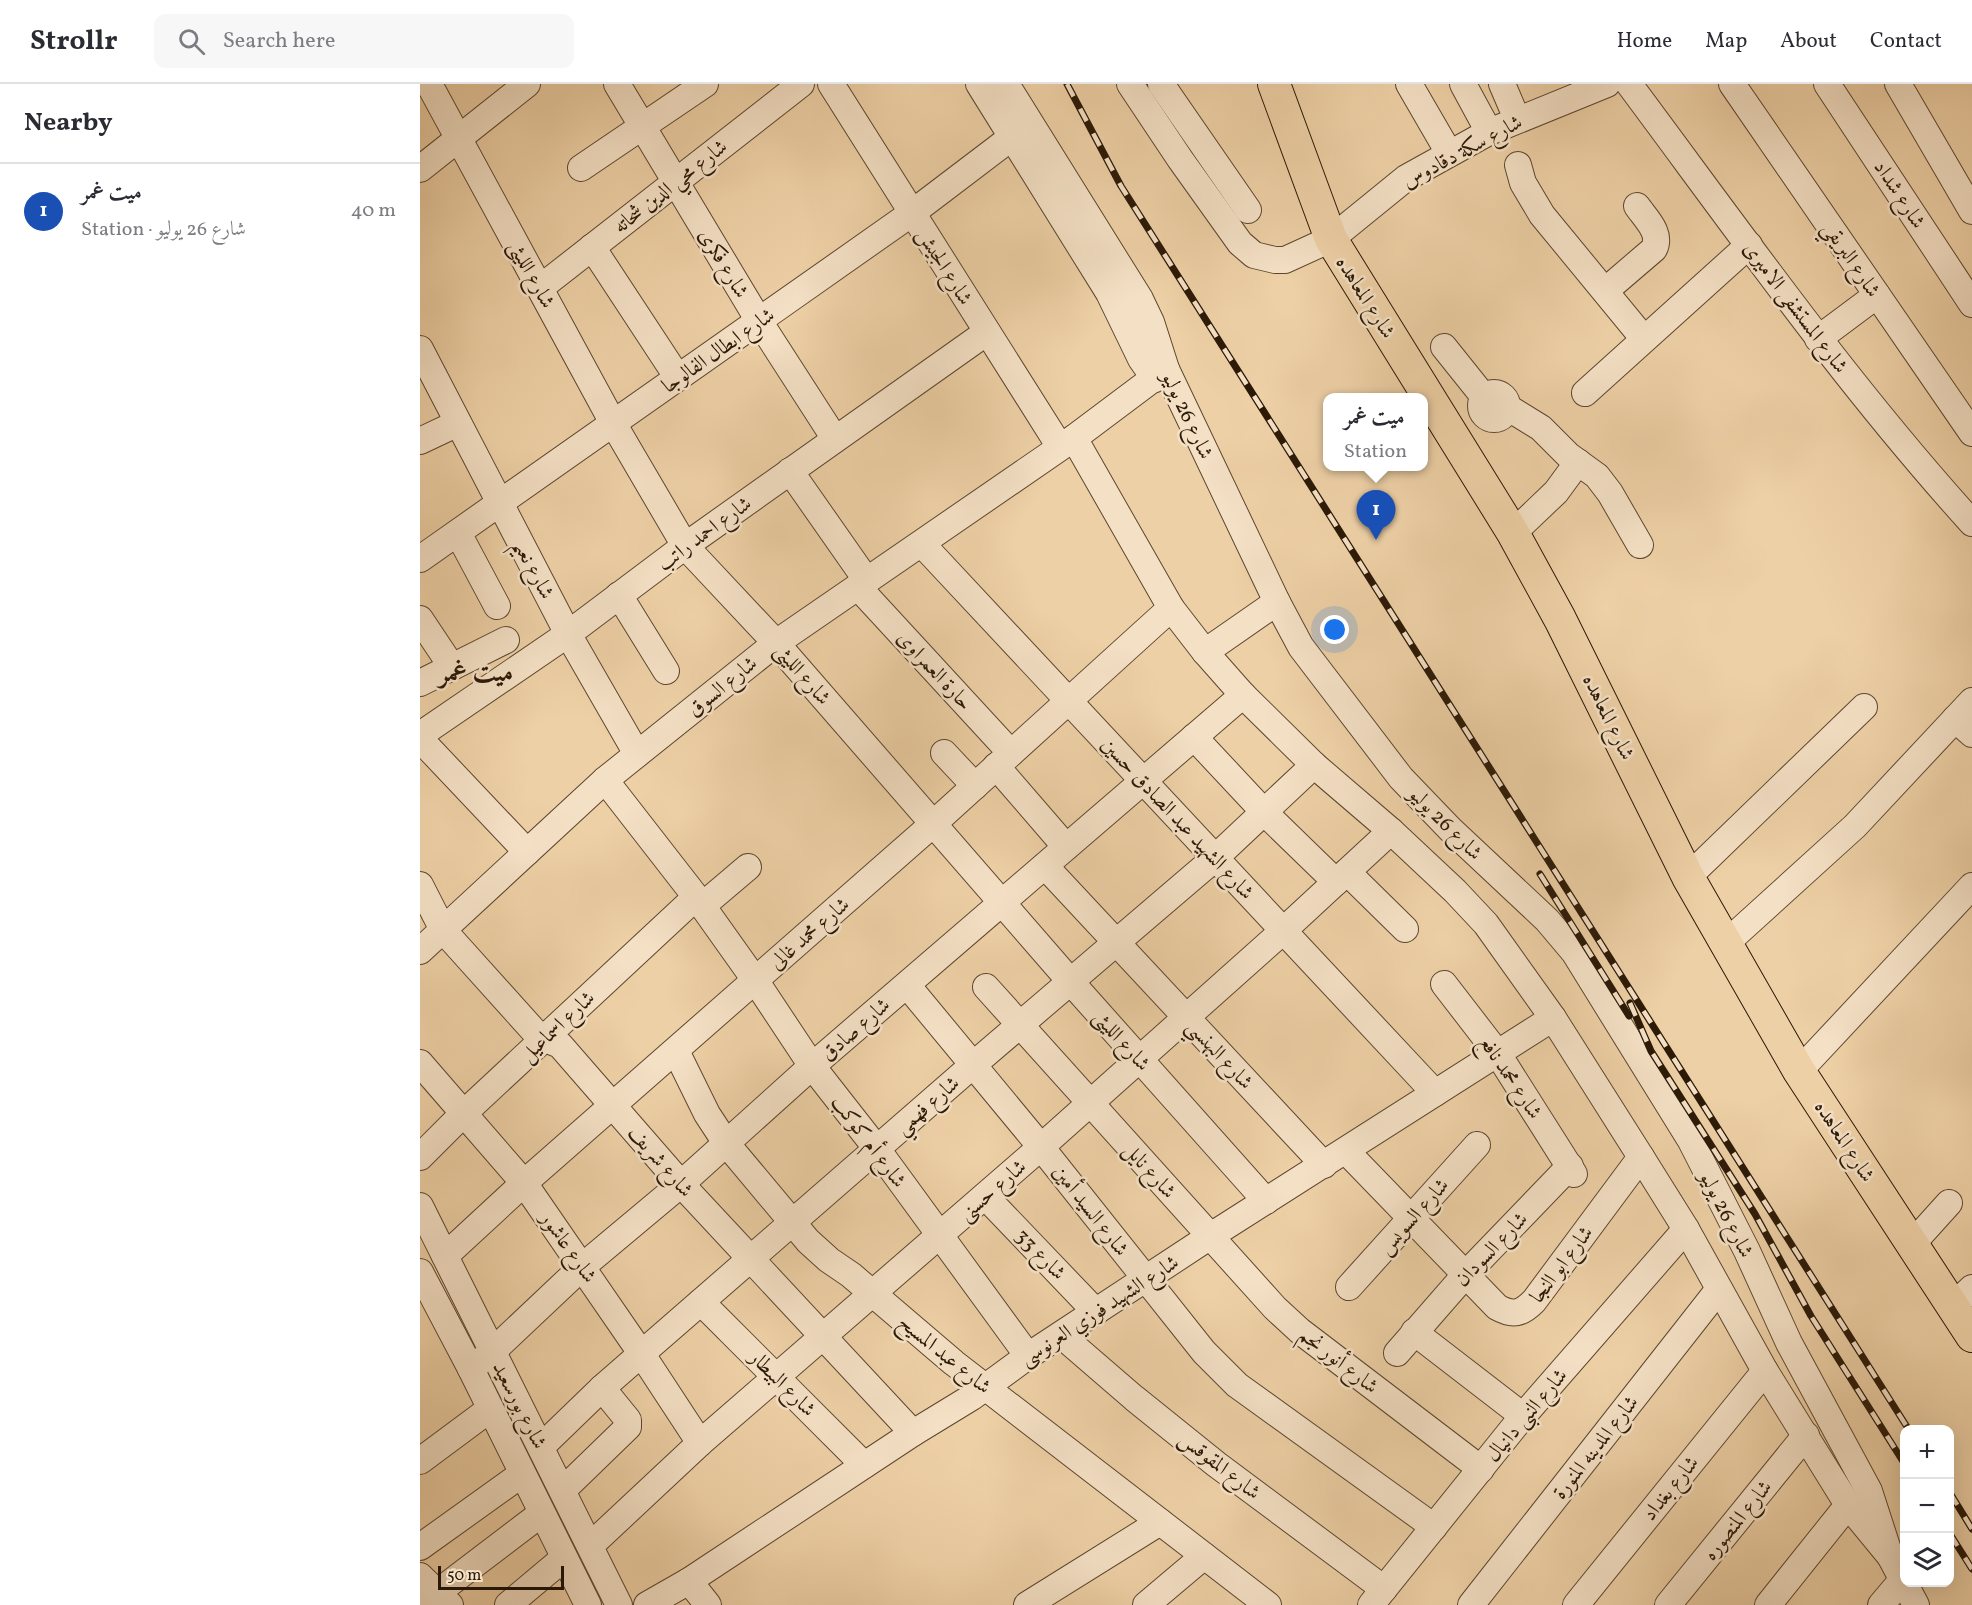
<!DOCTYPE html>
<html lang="en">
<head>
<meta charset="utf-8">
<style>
  :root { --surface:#fff; --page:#f7f7f7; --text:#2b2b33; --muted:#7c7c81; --line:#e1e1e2; --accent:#0f766e }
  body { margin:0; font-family:Vollkorn,Amiri,serif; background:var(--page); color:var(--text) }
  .controls { position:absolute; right:18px; bottom:18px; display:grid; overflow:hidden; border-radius:12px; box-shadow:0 6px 24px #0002 }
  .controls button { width:54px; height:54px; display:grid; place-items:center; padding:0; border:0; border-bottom:2px solid var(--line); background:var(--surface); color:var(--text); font:30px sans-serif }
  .scale { position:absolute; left:18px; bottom:15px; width:126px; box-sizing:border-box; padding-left:6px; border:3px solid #2b1907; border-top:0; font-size:16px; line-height:21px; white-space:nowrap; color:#2b1907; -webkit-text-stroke:4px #f4e0c5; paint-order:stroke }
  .you { position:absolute; left:915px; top:546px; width:21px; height:21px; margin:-15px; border:4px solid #fff; border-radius:50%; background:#1a73e8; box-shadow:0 0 0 9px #1a73e833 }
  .badge { display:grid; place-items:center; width:39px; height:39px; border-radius:50%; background:var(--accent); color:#fff; font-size:20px; font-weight:700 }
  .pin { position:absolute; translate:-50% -50px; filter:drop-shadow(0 2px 3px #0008) }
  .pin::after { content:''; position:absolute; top:32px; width:21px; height:18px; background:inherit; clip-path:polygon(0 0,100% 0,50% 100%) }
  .popup { position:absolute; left:903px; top:309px; width:105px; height:78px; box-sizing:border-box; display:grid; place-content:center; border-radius:12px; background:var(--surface); filter:drop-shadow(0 2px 4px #0005); font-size:20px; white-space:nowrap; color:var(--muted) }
  .popup b { font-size:22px; color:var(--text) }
  .popup::after { content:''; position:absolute; left:50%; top:100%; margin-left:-12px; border:12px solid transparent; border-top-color:var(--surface) }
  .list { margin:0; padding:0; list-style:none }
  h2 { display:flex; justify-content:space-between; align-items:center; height:78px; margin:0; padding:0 24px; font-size:26px }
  h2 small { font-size:20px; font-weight:400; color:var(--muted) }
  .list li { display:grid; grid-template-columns:39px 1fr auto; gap:18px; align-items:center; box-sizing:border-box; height:96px; padding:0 24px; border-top:2px solid var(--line) }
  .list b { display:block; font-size:22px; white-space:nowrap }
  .list p { margin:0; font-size:20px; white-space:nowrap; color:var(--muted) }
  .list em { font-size:20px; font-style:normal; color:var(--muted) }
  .icon { flex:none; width:33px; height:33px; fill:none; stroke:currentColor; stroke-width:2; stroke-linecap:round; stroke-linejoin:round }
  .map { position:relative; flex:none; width:1552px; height:1521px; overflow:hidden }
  header { display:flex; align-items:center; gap:36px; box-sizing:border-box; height:84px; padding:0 30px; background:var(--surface); border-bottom:2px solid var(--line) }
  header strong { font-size:28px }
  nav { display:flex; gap:33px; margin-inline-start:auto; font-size:21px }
  .search { width:420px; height:54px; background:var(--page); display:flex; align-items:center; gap:15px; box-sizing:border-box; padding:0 21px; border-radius:12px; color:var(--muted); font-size:22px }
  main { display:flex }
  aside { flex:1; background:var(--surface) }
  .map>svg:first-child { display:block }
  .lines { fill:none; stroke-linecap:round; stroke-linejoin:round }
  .minor-casing { stroke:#5c472f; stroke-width:28 }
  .major-casing { stroke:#2b1907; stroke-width:34 }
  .minor { stroke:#f4e0c5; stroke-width:26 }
  .major { stroke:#eed0a6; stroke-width:32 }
  .rail-casing { stroke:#2b1907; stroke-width:7 }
  .rail { stroke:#f4e0c5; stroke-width:4.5; stroke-dasharray:14; stroke-linecap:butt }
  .labels { text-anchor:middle; stroke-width:5; stroke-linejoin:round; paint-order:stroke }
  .street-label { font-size:21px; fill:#2b1907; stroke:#f4e0c5 }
  .district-label { font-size:27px; font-weight:bold; fill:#2b1907; stroke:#f4e0c5 }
</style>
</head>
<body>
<header>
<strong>Strollr</strong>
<div class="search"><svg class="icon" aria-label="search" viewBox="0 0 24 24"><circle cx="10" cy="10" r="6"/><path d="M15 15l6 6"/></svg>Search here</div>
<nav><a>Home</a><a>Map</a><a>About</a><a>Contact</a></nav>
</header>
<main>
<aside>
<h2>Nearby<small></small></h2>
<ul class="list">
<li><span class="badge" style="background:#1a4fb4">1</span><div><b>ميت غمر</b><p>Station · شارع 26 يوليو</p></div><em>40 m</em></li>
</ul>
</aside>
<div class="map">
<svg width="1552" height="1521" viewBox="0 0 1552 1521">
  <rect width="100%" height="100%" fill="#eed0a6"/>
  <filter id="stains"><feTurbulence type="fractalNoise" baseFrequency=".00333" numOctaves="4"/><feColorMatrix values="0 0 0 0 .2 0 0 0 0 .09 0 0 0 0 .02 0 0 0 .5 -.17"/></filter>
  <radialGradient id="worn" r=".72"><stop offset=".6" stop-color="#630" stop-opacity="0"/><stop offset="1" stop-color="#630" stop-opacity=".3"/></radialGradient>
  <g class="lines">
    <defs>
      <g id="minor">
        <path d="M9,0L193,339L265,462L356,559L650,897L846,1117"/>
        <path d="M197,0L339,237L415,355"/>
        <path d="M411,0L640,363"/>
        <path d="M559,0L689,209L721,275L735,295"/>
        <path d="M586,0L720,215L731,238L746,285L857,518L881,563L981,694L1030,745L1127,836L1154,868L1271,1057L1327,1167L1369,1259L1449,1407L1470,1472"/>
        <path d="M710,0L760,75L820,159L834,171L855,176H865L911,155L986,94L1069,48L1187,0"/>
        <path d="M741,0L828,126"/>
        <path d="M989,0L1029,69"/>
        <path d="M1043,0L1069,48"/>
        <path d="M1082,0L1097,35"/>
        <path d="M1209,0C1320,149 1427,301 1552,439"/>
        <path d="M1312,0L1552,349"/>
        <path d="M1407,0L1552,220"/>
        <path d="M1478,0L1552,127"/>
        <path d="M1098,81L1103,99L1122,131L1224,255"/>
        <path d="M161,84L285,0"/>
        <path d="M0,85L107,0"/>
        <path d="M172,163L258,294"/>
        <path d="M120,204L381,0"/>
        <path d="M1185,207L1234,165C1242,149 1226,135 1217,122"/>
        <path d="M1398,255L1457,211"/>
        <path d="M1024,263L1064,313"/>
        <path d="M0,265L148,550L217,670"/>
        <circle cx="1074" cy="322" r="13"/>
        <path d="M1165,309L1329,161"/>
        <path d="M1087,323L1121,344L1148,371L1177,392L1190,409L1220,461"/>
        <path d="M654,354L751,524L785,568L823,611L894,681L971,747L1035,807L1066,840L1133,934L1221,1073L1266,1145L1345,1287L1428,1421L1470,1472L1496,1521"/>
        <path d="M0,357L38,339"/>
        <path d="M370,387L447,497"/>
        <path d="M38,449L77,522"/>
        <path d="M1093,449L1136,408L1158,378"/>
        <path d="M502,460L1015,1009"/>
        <path d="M0,475L492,129L592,53"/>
        <path d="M438,503L591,669"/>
        <path d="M199,511L246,587"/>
        <path d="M0,535L32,583"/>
        <path d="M785,568L857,518"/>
        <path d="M0,599L86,556"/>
        <path d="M1535,635L1552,650"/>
        <path d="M0,651L148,550L265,462L567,248"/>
        <path d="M774,653L845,729L916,798"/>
        <path d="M0,655L107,768"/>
        <path d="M524,669L555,702"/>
        <path d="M576,682L646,763"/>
        <path d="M185,696L276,813L335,896L392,982L457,1065L608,1272"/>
        <path d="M625,782L904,1081"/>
        <path d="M927,788L985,845"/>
        <path d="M1268,793L1444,623"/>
        <path d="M0,801L23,846L122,956H128L140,961L261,1100L493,1349"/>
        <path d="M282,822L328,783"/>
        <path d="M1305,860L1435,742L1552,617"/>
        <path d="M0,867L185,696L356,559L654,354L746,285"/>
        <path d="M1024,900L1078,970L1154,1090"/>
        <path d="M487,901L621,1063L784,1268L817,1301L1014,1443"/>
        <path d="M566,903L855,1224L880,1247L1061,1385"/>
        <path d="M256,967L287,1030L306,1059L388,1157L409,1176L431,1191L534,1279L848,1521"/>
        <path d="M0,979L104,1099L221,1269L280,1359"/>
        <path d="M1379,987L1552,802"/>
        <path d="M926,1067L1077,1223C1093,1232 1101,1230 1114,1217L1221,1073"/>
        <path d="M0,1073L43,1030L276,813"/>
        <path d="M565,1112L676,1228"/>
        <path d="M0,1122L199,1521"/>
        <path d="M1492,1160L1529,1119"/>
        <path d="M25,1172L104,1099L513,740L751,524"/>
        <path d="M0,1188L51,1285L168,1521"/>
        <path d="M929,1203L1057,1061"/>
        <path d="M281,1218L444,1381"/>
        <path d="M1533,1222L1552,1204"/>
        <path d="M994,1248L1103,1332"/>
        <path d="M641,1251L714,1314L796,1380L964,1505"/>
        <path d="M977,1269L1045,1191L1150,1082"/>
        <path d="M51,1285L73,1267L163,1182L261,1100L392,982L823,611"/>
        <path d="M121,1363L182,1304L553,981L795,774L894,681"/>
        <path d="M0,1377L70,1325"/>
        <path d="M143,1406L208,1343V1336L182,1304"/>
        <path d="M171,1461L280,1359L621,1063L864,846L971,747"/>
        <path d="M0,1463L102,1390"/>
        <path d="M0,1492L30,1521"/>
        <path d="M269,1497L288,1521"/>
        <path d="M1,1521L122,1429"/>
        <path d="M88,1521L144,1474"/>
        <path d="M227,1521L269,1497L493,1349L552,1313L608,1272L789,1153L1133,934"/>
        <path d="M607,1521L740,1438"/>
        <path d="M726,1521L784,1472"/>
        <path d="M951,1521L1103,1332L1266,1145"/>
        <path d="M1051,1521L1299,1205"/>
        <path d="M1156,1521L1345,1287"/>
        <path d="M1248,1521L1386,1351"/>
        <path d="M1348,1521L1428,1421"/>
        <path d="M1461,1521L1483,1495"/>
      </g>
      <path id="major" d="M854,0L911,155L1093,449L1140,535L1268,793L1379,987L1552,1252"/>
    </defs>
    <use href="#minor" class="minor-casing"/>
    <use href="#major" class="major-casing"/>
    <use href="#minor" class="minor"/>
    <use href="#major" class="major"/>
    <defs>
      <g id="rail">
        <path d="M647,0L701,102L1489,1346"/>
        <path d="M1120,790L1209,932"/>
        <path d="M1210,919L1231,967L1335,1130L1391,1232L1484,1379"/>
        <path d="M1530,1409L1552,1445"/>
        <path d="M1530,1450L1552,1485"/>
      </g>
    </defs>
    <use href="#rail" class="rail-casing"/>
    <use href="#rail" class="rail"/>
  </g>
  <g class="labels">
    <g class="street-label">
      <text transform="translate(1042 67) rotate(-28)" y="7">شارع سكة دقادوس</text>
      <text transform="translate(250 102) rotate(-38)" y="7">شارع محي الدين شحاته</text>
      <text transform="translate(1480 110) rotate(57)" y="7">شارع شداد</text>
      <text transform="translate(1432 175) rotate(56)" y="7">شارع البريقي</text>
      <text transform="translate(304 179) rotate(59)" y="7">شارع فكرى</text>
      <text transform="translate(525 182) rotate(58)" y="7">شارع الجيش</text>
      <text transform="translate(112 190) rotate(61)" y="7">شارع الليثى</text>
      <text transform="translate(946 213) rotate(58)" y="7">شارع المعاهده</text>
      <text transform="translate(1376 223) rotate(53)" y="7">شارع المستشفى الاميرى</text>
      <text transform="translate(298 266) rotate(-35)" y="7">شارع ابطال الفالوجا</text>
      <text transform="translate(768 331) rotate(65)" y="7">شارع 26 يوليو</text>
      <text transform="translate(284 449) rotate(-36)" y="7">شارع احمد راتب</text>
      <text transform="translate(114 485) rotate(62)" y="7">شارع نعيم</text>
      <text transform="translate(515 586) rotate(47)" y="7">حارة العمراوى</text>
      <text transform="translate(383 590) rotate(49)" y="7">شارع الليثى</text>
      <text transform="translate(302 602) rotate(-39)" y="7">شارع السوق</text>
      <text transform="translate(1189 633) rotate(64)" y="7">شارع المعاهده</text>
      <text transform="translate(758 734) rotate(47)" y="7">شارع الشهيد عبد الصادق حسين</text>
      <text transform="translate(1026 739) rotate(45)" y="7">شارع 26 يوليو</text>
      <text transform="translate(389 849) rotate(-41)" y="7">شارع محمد غالى</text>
      <text transform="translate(137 942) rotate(-43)" y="7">شارع اسماعيل</text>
      <text transform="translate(435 945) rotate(-41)" y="7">شارع صادق</text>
      <text transform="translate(702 956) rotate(48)" y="7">شارع الليثى</text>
      <text transform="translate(800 970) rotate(47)" y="7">شارع البهنسي</text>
      <text transform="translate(1091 993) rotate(56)" y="7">شارع محمد نافع</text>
      <text transform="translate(507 1021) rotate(-41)" y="7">شارع فهمي</text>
      <text transform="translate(449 1057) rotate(53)" y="7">شارع أم كوكب</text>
      <text transform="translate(1425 1057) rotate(57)" y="7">شارع المعاهده</text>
      <text transform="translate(241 1077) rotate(49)" y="7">شارع شريف</text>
      <text transform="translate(730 1086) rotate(48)" y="7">شارع نايل</text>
      <text transform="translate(572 1106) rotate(-41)" y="7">شارع حسنى</text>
      <text transform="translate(671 1126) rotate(52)" y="7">شارع السيد أمين</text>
      <text transform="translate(1307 1130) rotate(63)" y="7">شارع 26 يوليو</text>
      <text transform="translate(993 1132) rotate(-48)" y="7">شارع السويس</text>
      <text transform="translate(149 1163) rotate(55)" y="7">شارع عاشور</text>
      <text transform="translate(1071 1165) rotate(-46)" y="7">شارع السودان</text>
      <text transform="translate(621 1170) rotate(46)" y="7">شارع 33</text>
      <text transform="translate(1141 1180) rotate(-53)" y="7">شارع ابو النجا</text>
      <text transform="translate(679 1226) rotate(-33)" y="7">شارع الشهيد فوزي العرنوسى</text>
      <text transform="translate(525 1270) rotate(39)" y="7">شارع عبد المسيح</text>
      <text transform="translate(919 1276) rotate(38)" y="7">شارع أنور نجم</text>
      <text transform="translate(363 1299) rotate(45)" y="7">شارع البيطار</text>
      <text transform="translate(100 1321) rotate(63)" y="7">شارع بورسعيد</text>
      <text transform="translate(1106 1331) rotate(-50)" y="7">شارع النبى دانيال</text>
      <text transform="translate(1175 1363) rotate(-52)" y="7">شارع المدينه المنورة</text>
      <text transform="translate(800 1381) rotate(38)" y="7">شارع المقوقس</text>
      <text transform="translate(1250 1404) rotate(-51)" y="7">شارع بغداد</text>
      <text transform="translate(1317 1436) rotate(-51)" y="7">شارع المنصوره</text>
    </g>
    <g class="district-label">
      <text x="56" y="597">ميت غمر</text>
    </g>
  </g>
  <rect width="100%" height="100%" filter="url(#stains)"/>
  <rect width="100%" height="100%" fill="url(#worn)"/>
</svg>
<div class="controls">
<button>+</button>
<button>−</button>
<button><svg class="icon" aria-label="layers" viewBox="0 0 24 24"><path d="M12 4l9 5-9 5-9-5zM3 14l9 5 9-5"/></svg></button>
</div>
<div class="scale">50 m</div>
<div class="you"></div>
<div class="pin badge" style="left:956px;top:456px;background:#1a4fb4">1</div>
<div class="popup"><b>ميت غمر</b>Station</div>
</div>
</main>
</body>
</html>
